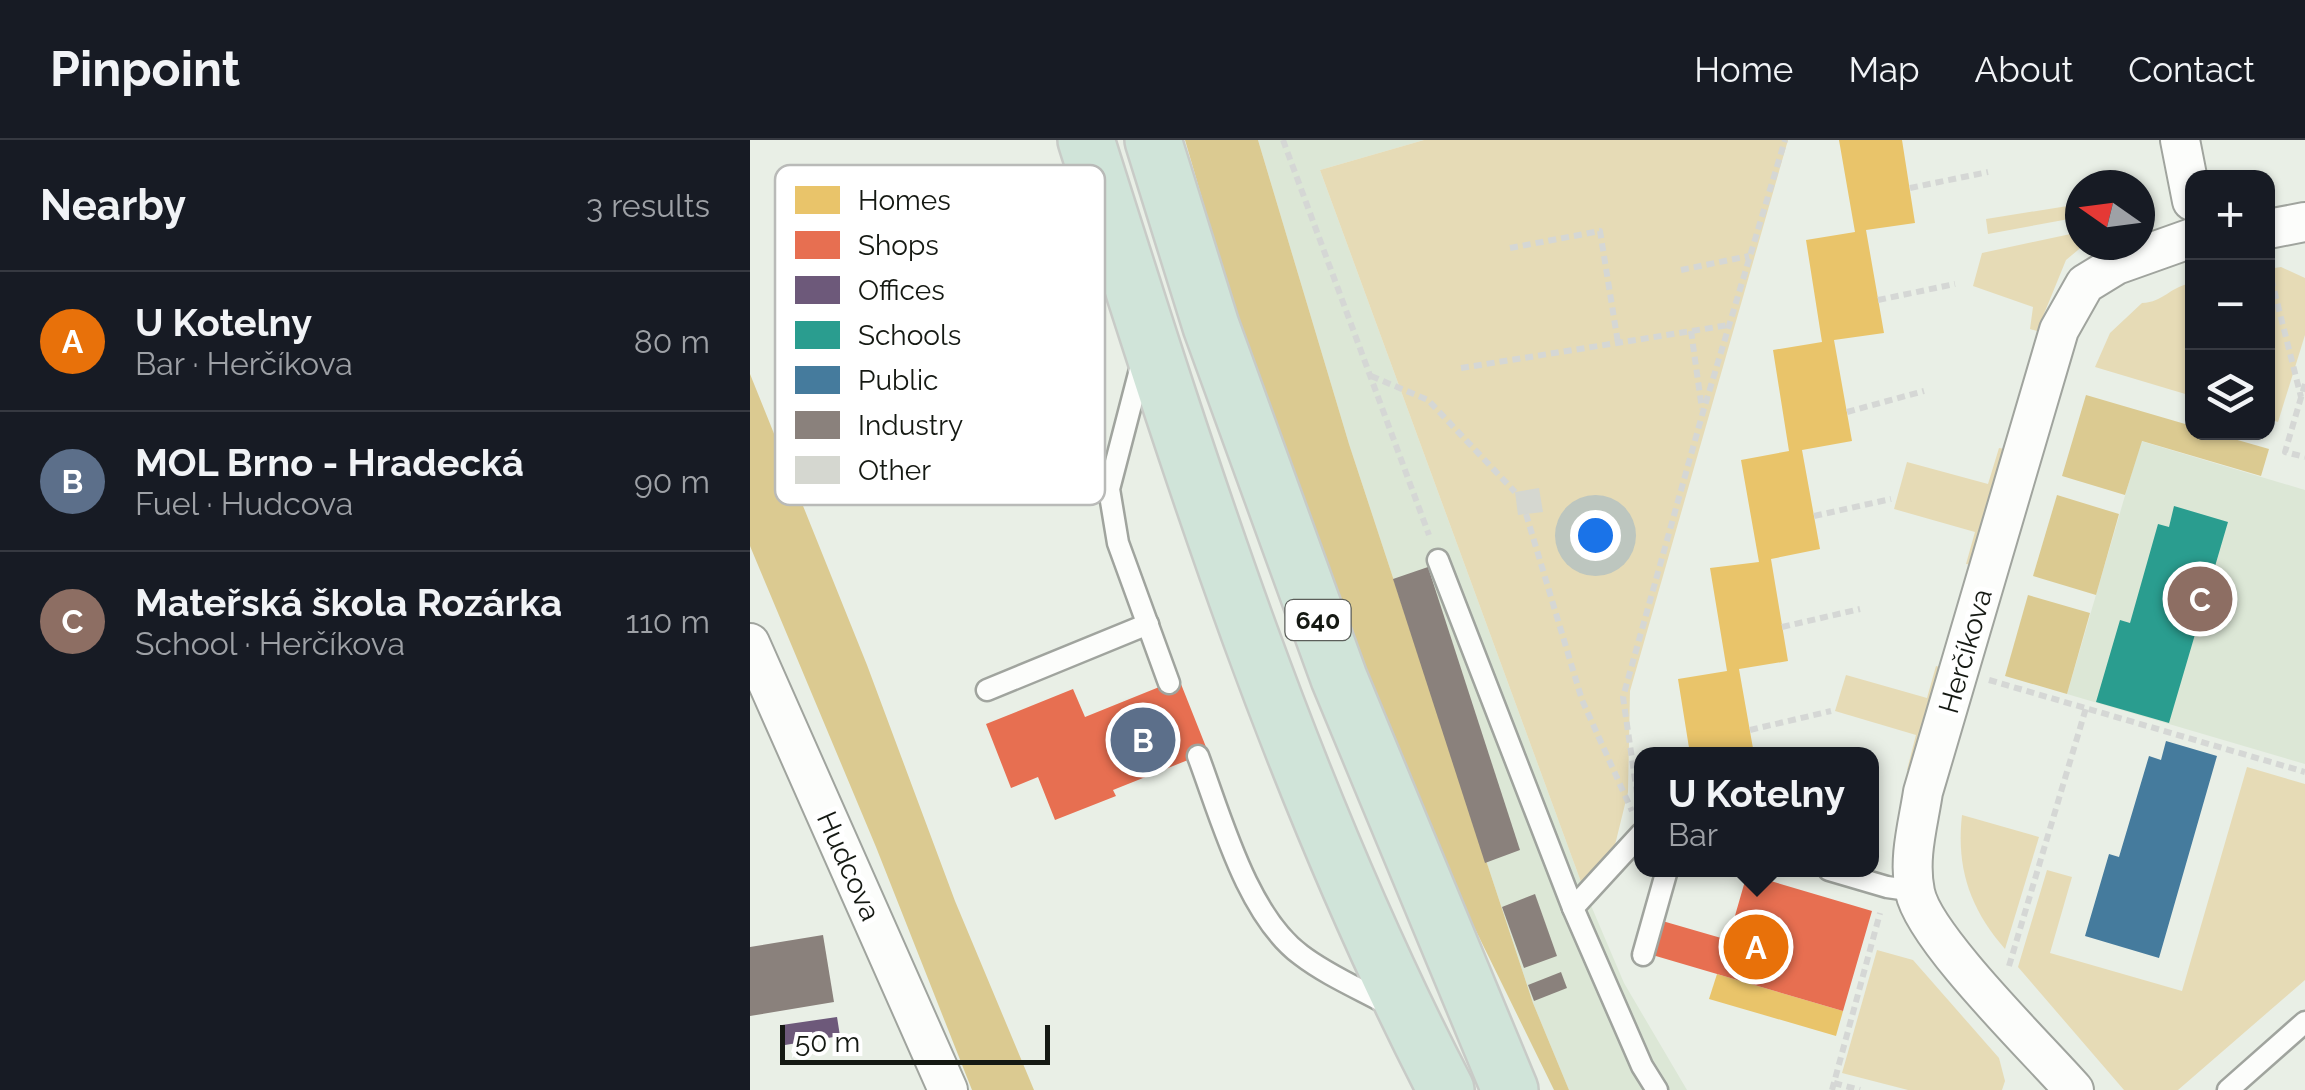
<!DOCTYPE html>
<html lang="en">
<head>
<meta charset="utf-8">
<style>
  :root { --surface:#171b24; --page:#20242c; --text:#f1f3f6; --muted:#9ea1a6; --line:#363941; --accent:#afb3b1 }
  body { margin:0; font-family:Raleway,sans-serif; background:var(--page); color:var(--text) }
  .controls { position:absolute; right:30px; top:30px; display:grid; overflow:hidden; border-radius:20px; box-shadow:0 2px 8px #0004 }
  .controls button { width:90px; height:90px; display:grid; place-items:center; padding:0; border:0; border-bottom:2px solid var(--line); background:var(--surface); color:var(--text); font:50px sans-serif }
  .compass { position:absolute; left:1315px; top:30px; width:90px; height:90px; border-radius:50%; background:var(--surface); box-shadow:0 2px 8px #0004; rotate:284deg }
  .scale { position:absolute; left:30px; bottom:25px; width:270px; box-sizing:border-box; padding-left:10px; border:5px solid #151913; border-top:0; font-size:28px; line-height:35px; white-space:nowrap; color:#151913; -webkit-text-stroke:8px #fff; paint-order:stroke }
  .you { position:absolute; left:845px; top:395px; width:35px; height:35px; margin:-25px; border:8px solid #fff; border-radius:50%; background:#1a73e8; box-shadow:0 0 0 15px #1a73e833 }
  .badge { display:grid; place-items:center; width:65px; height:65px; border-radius:50%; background:var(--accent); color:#fff; font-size:32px; font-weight:700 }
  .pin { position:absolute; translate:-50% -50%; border:5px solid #fff; box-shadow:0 2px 10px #0006 }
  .popup { position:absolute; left:884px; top:607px; width:245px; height:130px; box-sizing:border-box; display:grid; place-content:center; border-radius:20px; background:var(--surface); filter:drop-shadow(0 2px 8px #0005); font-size:32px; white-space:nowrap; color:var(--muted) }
  .popup b { font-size:38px; color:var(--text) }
  .popup::after { content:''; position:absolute; left:50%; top:100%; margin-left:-20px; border:20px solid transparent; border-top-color:var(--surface) }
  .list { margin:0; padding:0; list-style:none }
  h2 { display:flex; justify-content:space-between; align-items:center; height:130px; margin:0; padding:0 40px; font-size:42px }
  h2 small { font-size:32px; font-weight:400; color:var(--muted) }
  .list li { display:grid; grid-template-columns:65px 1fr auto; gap:30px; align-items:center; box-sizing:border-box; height:140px; padding:0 40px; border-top:2px solid var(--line) }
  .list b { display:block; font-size:38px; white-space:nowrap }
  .list p { margin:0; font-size:32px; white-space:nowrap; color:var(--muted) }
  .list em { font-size:32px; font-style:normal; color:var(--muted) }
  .icon { flex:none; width:55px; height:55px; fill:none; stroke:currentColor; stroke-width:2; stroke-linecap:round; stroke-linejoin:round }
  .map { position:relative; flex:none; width:1555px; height:950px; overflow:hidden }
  header { display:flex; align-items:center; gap:60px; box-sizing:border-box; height:140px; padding:0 50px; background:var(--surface); border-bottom:2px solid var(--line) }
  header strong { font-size:48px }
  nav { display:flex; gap:55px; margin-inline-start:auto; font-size:35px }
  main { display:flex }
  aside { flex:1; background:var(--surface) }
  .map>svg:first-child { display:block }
  .built { fill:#dce7d6 }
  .green { fill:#e6dbb6 }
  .forest { fill:#dbca91 }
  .homes { fill:#e9c46a }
  .shops { fill:#e76f51 }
  .offices { fill:#6d597a }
  .schools { fill:#2a9d8f }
  .public { fill:#457b9d }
  .industry { fill:#8a817c }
  .building { fill:#d5d7d0 }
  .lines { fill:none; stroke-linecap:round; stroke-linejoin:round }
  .lane-casing { stroke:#a0a49e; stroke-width:25 }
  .street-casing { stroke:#a0a49e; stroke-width:42 }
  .highway-casing { stroke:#c8cbc7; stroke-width:60 }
  .path { stroke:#d5d7d5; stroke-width:6; stroke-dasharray:8 5; stroke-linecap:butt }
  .lane { stroke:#fcfdfb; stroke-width:20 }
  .street { stroke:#fcfdfb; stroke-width:38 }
  .highway { stroke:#d0e4d9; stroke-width:55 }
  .labels { text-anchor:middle; stroke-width:10; stroke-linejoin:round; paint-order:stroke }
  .shield { fill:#fff; stroke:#5b5e5a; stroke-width:2.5 }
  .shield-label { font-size:25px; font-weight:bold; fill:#151913 }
  .street-label { font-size:28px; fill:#151913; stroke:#fff }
  .key { fill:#fff; stroke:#b9bab8; stroke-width:2.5 }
  .key-label { font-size:28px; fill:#151913 }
</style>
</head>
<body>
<header>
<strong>Pinpoint</strong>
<nav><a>Home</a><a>Map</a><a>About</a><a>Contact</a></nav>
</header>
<main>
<aside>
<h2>Nearby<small>3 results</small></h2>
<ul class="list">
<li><span class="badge" style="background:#e8710a">A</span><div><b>U Kotelny</b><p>Bar · Herčíkova</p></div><em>80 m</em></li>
<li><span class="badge" style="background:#5c6f8a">B</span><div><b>MOL Brno - Hradecká</b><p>Fuel · Hudcova</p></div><em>90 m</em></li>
<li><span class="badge" style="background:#8d6e63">C</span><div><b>Mateřská škola Rozárka</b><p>School · Herčíkova</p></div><em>110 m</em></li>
</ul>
</aside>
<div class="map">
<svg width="1555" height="950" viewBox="0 0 1555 950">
  <rect width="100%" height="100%" fill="#e9efe6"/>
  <g class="built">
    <path d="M508,0H674L570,30L831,742L874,843L937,950H819L783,863L599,304Z"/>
    <path d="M1391,301L1555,350V624L1317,554Z"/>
  </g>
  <g class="green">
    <path d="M674,0H1038L880,551L878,652L864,709L831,742L570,30Z"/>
    <path d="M1330,64V77L1238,94L1236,79Z"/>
    <path d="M1330,92V105H1334L1316,120L1287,191L1280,189L1283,167L1223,146L1232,113Z"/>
    <path d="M1531,127L1555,138V195L1528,282L1518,279V129Z"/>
    <path d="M1442,143V256L1345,227L1360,193L1392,163C1414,162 1419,147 1442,143Z"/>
    <path d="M1249,308L1255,309L1222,425L1216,424L1225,392L1144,369L1157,322L1238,344Z"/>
    <path d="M1186,526L1193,528L1163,632L1157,630L1166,595L1085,571L1096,535L1177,558Z"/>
    <path d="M1497,627L1555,644V840L1428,950H1374L1268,827L1297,730L1322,737L1300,813L1432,851Z"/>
    <path d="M1212,675L1289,697L1255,809C1220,769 1206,728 1212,675Z"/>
    <path d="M1127,810L1163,820L1249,918L1255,941L1252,950H1158L1092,933Z"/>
  </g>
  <g class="forest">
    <path d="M435,0H508L599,304L783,863L819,950H804L706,750L636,591L487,178Z"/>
    <path d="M0,234L117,525L205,761L284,950H222L126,707L0,406Z"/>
    <path d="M1336,255L1442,286V292L1463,293L1519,309L1511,336L1392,301L1375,355L1312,336Z"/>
    <path d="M1307,355L1369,374L1346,455L1283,436Z"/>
    <path d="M1278,455L1340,473L1317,554L1255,536Z"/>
  </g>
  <g class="homes">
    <path d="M1089,0H1152L1165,83L1116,90L1134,193L1084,200L1102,301L1052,310L1070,409L1021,419L1038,521L989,529L1004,614H940L928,539L977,531L960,428L1009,422L991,320L1039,311L1023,210L1072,202L1056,100L1105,92Z"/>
    <path d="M967,834L1093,871L1086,896L959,859Z"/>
  </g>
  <g class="shops">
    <path d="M429,539L458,612L363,650L366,656L305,680L288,637L261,648L236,584L323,549L335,577Z"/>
    <path d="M997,734L1122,771L1093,871L899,814L909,780L978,800Z"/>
  </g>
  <path class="offices" d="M87,877L90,896L35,905L32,885Z"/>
  <path class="schools" d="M1424,366L1478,382L1419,583L1346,562L1370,480L1380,483L1408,384L1419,387Z"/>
  <path class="public" d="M1416,601L1467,616L1409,818L1335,796L1359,714L1369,717L1399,616L1411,620Z"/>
  <g class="industry">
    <path d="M678,427L770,710L735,723L643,439Z"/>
    <path d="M785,754L807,816L774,828L752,767Z"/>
    <path d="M73,795L84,862L0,876V807Z"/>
    <path d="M811,832L817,848L784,861L778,845Z"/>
  </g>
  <path class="building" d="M789,348L793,372L768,375L765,352Z"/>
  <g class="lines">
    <defs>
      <g id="lane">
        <path d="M392,222L359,349L368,403L419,543"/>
        <path d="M688,420L823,768"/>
        <path d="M237,550L398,484"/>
        <path d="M448,616C471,677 497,775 551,815C577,835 610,849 639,865"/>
        <path d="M891,694L823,768L892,926L907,950"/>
        <path d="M1079,730L1137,747L1165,751"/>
        <path d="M893,815L917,730"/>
        <path d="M1478,950L1555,882"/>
      </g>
      <g id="street">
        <path d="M1430,0L1442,61"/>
        <path d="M1518,89L1555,82"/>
        <path d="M0,503L198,950"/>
        <path d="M1324,950C1288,909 1174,798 1165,752C1158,718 1168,685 1173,652L1309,190L1335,144L1366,125L1442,98"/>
      </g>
      <g id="highway">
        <path d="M336,0C438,322 540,649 696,950"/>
        <path d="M403,0L461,186L589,538L760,950"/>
      </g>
    </defs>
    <use href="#lane" class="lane-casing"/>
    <use href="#street" class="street-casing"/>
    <use href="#highway" class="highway-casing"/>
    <g class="path">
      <path d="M533,0L679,395"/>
      <path d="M1160,48L1238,32"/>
      <path d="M760,108L850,91L868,203"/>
      <path d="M1518,126L1551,257"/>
      <path d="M931,130L999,116"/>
      <path d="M1128,160L1205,144"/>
      <path d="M941,191L952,269"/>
      <path d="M711,228L979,185"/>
      <path d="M621,236L678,260L765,352"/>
      <path d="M1555,244L1535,312L1555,317"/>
      <path d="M1097,272L1174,251"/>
      <path d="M776,374L832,560L882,671"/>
      <path d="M1064,376L1141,359"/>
      <path d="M1032,487L1110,469"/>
      <path d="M1239,540L1555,632"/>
      <path d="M1000,590L1081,571"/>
      <path d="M889,667L873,557L953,272L1035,0"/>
      <path d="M1259,826L1336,568"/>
      <path d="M1084,943L1110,950"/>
      <path d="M1082,950L1130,773"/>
    </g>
    <use href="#lane" class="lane"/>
    <use href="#street" class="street"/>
    <use href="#highway" class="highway"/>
  </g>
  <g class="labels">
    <rect class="shield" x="535.5" y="460" width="65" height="40" rx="8"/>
    <g class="shield-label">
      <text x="568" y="489">640</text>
    </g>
    <g class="street-label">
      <text transform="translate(1215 511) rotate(-74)" y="10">Herčíkova</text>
      <text transform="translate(99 726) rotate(66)" y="10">Hudcova</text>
    </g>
  </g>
  <rect x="25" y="25" width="330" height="340" rx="15" class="key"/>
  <rect x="45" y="46" width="45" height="28" fill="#e9c46a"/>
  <rect x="45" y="91" width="45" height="28" fill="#e76f51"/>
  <rect x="45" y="136" width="45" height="28" fill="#6d597a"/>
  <rect x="45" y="181" width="45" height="28" fill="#2a9d8f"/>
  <rect x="45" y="226" width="45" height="28" fill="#457b9d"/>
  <rect x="45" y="271" width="45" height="28" fill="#8a817c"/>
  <rect x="45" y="316" width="45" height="28" fill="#d5d7d0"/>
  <g class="key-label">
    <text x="108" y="70">Homes</text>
    <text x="108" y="115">Shops</text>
    <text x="108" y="160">Offices</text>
    <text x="108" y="205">Schools</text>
    <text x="108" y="250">Public</text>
    <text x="108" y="295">Industry</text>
    <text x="108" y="340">Other</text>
  </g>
</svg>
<div class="controls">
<button>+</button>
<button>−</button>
<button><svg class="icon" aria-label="layers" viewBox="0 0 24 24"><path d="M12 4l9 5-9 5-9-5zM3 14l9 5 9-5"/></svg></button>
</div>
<svg class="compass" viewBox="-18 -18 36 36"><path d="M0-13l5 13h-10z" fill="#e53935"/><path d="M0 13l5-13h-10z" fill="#9ea1a6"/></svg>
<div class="scale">50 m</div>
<div class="you"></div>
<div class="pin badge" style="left:1006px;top:807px;background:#e8710a">A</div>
<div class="popup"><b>U Kotelny</b>Bar</div>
<div class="pin badge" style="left:393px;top:600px;background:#5c6f8a">B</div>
<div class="pin badge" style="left:1450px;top:459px;background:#8d6e63">C</div>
</div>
</main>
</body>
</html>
